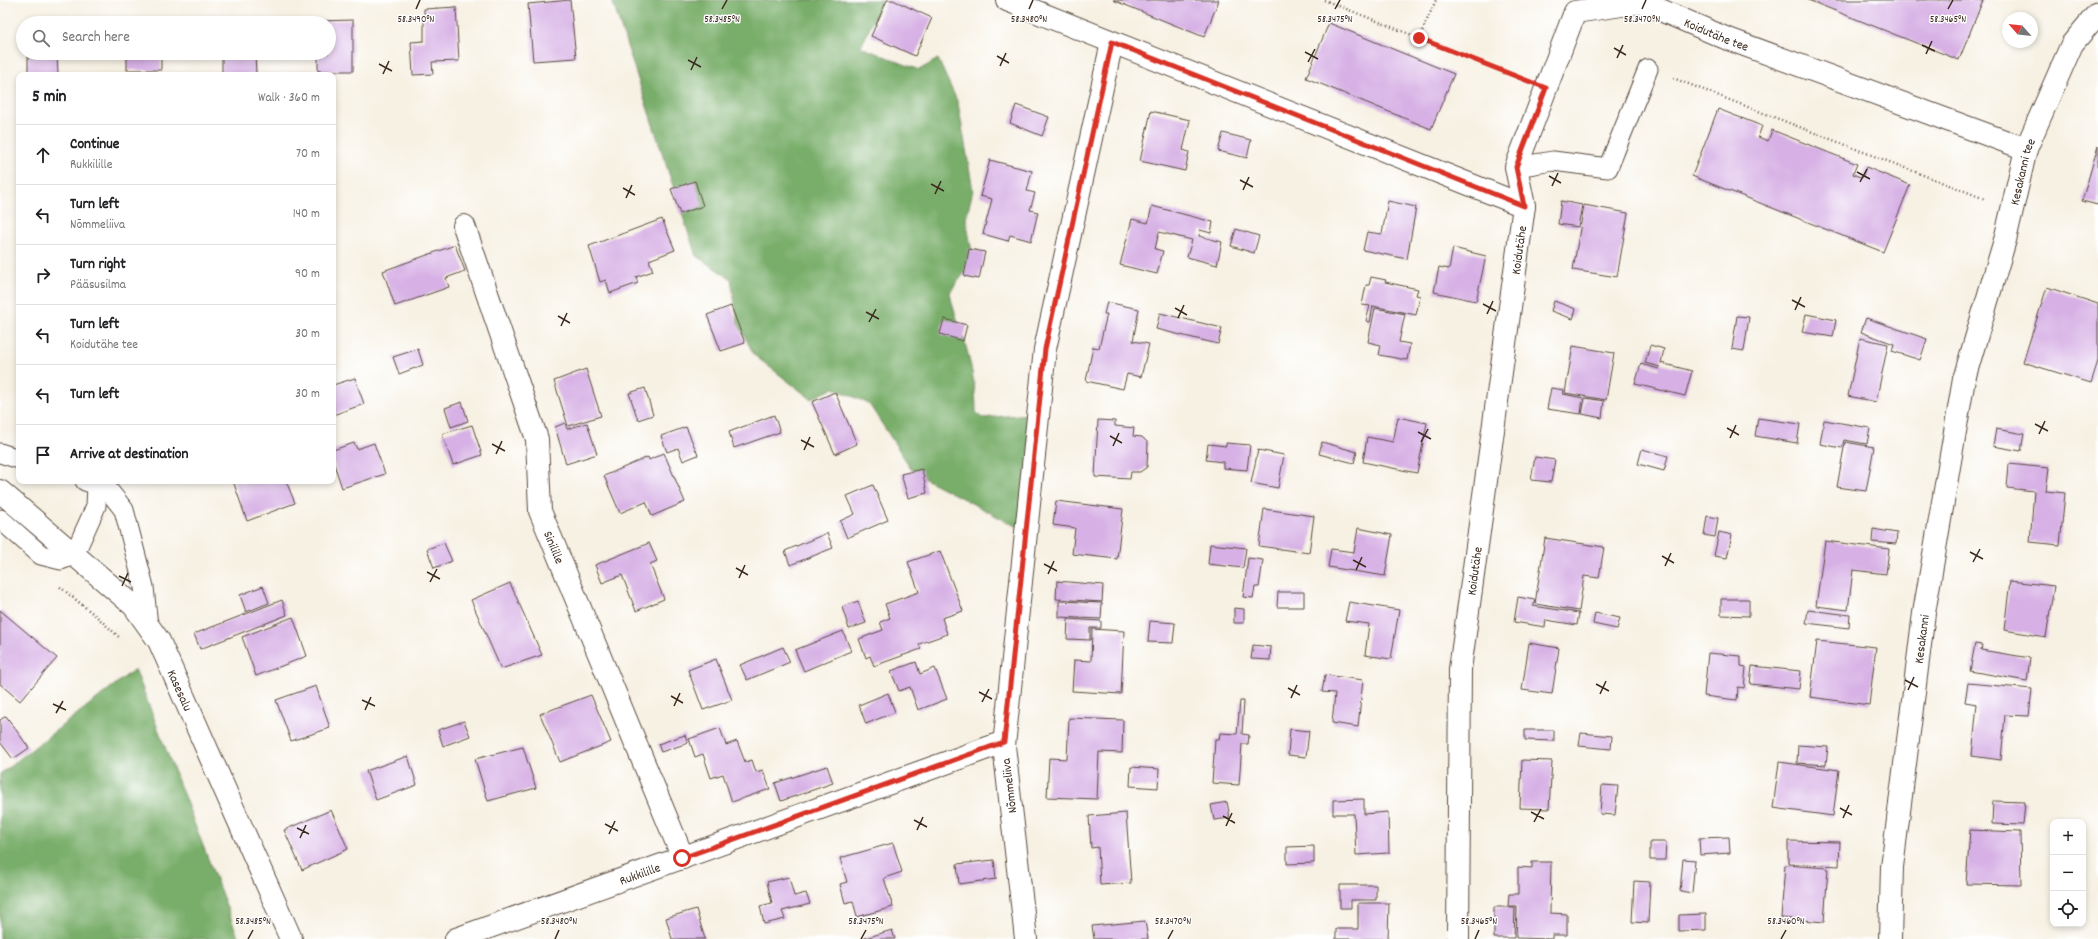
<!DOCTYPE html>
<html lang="en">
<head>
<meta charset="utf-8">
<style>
  :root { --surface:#fff; --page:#f6f6f6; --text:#202124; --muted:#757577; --line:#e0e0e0 }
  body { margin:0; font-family:Dekko,sans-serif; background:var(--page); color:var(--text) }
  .controls { position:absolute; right:12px; bottom:12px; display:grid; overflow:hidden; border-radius:8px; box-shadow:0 2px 6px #0003 }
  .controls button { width:36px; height:36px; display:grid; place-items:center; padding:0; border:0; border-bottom:1px solid var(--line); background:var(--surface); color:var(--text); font:20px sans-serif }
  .compass { position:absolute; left:2002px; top:12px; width:36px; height:36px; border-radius:50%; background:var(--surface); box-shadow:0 2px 6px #0003; rotate:297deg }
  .stop { position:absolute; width:12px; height:12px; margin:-9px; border:3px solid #d93025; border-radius:50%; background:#fff }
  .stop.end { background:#d93025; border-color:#fff; box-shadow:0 1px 4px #0008 }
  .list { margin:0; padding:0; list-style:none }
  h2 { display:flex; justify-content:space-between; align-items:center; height:52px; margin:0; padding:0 16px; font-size:17px }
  h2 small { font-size:13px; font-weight:400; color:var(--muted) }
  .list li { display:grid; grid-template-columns:26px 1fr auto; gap:12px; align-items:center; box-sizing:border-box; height:60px; padding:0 16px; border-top:1px solid var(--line) }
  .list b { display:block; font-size:15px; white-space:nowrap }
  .list p { margin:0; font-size:13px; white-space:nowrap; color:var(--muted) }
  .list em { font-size:13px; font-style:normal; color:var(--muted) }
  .icon { flex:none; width:22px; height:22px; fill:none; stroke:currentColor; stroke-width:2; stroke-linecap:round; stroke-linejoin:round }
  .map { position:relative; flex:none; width:2098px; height:939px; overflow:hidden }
  .search { position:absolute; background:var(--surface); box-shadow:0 2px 6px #0003; left:16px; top:16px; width:320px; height:44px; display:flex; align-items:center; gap:10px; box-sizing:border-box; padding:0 14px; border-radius:22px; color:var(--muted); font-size:15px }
  .panel { position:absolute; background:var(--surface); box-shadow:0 2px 6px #0003; left:16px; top:72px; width:320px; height:412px; border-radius:8px }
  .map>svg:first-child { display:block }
  .forest { fill:#79ae6b; stroke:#5a6c44 }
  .building { fill:#d7b1e5 }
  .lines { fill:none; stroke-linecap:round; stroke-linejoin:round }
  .service-casing { stroke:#57483c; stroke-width:21 }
  .minor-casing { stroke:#57483c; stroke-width:24 }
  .path { stroke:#57483c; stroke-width:2.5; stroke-dasharray:1 3; stroke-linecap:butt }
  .service { stroke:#fff; stroke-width:19 }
  .minor { stroke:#fff; stroke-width:22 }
  .route { stroke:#d93025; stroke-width:5 }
  .ticks { fill:none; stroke:#3b2a1e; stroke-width:1.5 }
  .labels { text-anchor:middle; stroke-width:3; stroke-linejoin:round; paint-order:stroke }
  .street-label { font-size:13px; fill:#3b2a1e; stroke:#fff }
  .ticks-label { font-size:10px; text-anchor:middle; fill:#3b2a1e; stroke:#fff; stroke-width:3; stroke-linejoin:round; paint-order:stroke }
</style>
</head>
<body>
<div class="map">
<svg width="2098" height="939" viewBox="0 0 2098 939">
  <rect width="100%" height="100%" fill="#fff"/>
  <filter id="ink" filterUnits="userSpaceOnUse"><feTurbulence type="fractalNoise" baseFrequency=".025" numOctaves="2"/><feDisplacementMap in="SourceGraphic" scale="8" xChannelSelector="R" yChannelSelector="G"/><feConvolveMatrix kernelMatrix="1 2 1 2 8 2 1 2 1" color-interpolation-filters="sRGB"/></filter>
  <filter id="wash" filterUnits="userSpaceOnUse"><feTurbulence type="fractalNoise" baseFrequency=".012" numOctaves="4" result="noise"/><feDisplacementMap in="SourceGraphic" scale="16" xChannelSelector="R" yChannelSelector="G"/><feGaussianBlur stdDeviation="0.9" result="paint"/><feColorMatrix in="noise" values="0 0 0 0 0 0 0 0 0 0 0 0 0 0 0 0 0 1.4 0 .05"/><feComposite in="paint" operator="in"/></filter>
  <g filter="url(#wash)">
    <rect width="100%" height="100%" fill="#f7f1e3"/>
    <g class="forest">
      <path d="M612,0H882L861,47L919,70L938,59L958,103L973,190L966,219L973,258L965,272L950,292C952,308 959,323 964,339C971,365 976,385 976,412L982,418L1042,413L1025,531L914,473L869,404L834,388L811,399L754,355L738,323L731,279L696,256Z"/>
      <path d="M135,669L239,939H0V774Z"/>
    </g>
    <g id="blocks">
      <g class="building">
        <path d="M570,0L576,58L533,61L528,4Z"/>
        <path d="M887,0H893L932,18L915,56L871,36Z"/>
        <path d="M1113,0H1219L1204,37Z"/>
        <path d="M1808,0H1983L1959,60Z"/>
        <path d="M456,7L459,61L432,62L433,74L413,75L411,42L424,41V9Z"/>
        <path d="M353,20V71H318V53H329V23H317V21Z"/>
        <path d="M1329,23L1454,74L1431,129L1306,78Z"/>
        <path d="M28,53H57L58,75H28Z"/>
        <rect x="127" y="53" width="34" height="17"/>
        <path d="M222,53H255L256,74L222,75Z"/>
        <path d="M1016,105L1049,117L1042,136L1010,123Z"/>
        <path d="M1718,109L1762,126L1758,137L1768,141L1772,130L1857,164L1853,174L1862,178L1866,167L1910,185L1883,252L1692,176Z"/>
        <path d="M1151,111L1190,120L1183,150L1189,152L1185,171L1140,161Z"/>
        <path d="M1223,133L1251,140L1247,158L1218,151Z"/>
        <path d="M2098,146V205L2082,201Z"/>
        <path d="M990,160L1032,171L1027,191L1035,193L1030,210L1038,212L1031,241L1010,235L1008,241L983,234L992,199L980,196Z"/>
        <path d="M695,181L703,206L680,214L671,189Z"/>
        <path d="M1388,201L1416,207L1407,259L1363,250L1367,232L1382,234Z"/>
        <path d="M1561,201L1582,205L1578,227L1558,224Z"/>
        <path d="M1584,205L1628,213L1617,277L1573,270Z"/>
        <path d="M1152,206L1213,222L1211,233L1200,230L1199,236L1222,242L1217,265L1187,257L1192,240L1159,232L1155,249L1163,251L1157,274L1120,265L1132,219L1148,223Z"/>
        <path d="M662,219L675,250L649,260L653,271L636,277L638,283L610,293L606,280L600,282L589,246Z"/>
        <path d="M1236,229L1259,236L1254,253L1231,246Z"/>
        <path d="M455,245L465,271L446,278L449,287L395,306L383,271Z"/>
        <path d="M1453,248L1486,256L1476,301L1434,292L1439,267L1449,269Z"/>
        <path d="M969,249L985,252L979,279L964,276Z"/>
        <path d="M1371,277L1386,280L1385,282L1418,289L1416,295L1420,296L1416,315L1373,306L1370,322L1366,321L1370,306L1362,305L1366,285H1369Z"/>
        <path d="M2047,287L2098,304V361L2091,383L2023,362Z"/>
        <path d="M1554,301L1576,309L1573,319L1551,311Z"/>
        <path d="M1107,302L1139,309L1133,341L1149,344L1141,377L1127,374L1123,389L1086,381L1093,347L1099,348L1107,314H1104Z"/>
        <path d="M731,306L745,343L721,351L707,315Z"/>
        <path d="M1375,308L1405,314L1399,342L1410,344L1407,360L1379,355L1381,345L1368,342Z"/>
        <path d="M1160,313L1222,328L1218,344L1156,329Z"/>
        <path d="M1806,314L1836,320L1833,337L1802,332Z"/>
        <path d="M1737,316L1749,317L1744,351L1732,349Z"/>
        <path d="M1866,318L1927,339L1920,360L1892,351L1894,344L1861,332Z"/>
        <path d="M944,319L967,325L963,341L940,334Z"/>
        <path d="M1860,338L1888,344L1876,402L1848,396Z"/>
        <path d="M1650,345L1664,349L1661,363L1692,371L1685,396L1635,384L1641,364L1659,369L1660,367L1645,363Z"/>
        <path d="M1573,346L1614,353L1606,400L1565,393Z"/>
        <path d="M418,349L423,365L399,374L393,357Z"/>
        <path d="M586,369L601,416L568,426L554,381Z"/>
        <path d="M355,378L364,404L333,415V385Z"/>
        <path d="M645,388L653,415L638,420L629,393Z"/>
        <path d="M1551,388L1564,390L1563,394L1583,398L1581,414L1547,409Z"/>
        <path d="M835,392L857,444L835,454L812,402Z"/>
        <path d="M1585,398L1604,401L1602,418L1582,414Z"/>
        <path d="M462,402L468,421L451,427L445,408Z"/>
        <path d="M774,415L780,432L734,448L729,432Z"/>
        <path d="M1398,417L1427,423L1417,473L1363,462L1367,437L1393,442Z"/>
        <path d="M1758,418L1800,424L1797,443L1755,436Z"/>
        <path d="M1098,420L1115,421V426L1134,428L1133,436L1142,437L1148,443L1147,467L1140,472H1131L1130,479L1095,477Z"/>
        <path d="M1824,420L1870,428L1867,444L1844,440L1842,448L1820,444Z"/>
        <path d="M565,423L567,429L587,423L597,454L566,464L555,427Z"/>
        <path d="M472,425L482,455L453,465L442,434Z"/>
        <path d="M686,427L698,455L683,461L678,448L667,452L661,436Z"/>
        <path d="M1996,429L2024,434L2021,451L1993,446Z"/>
        <path d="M1322,442L1357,452L1354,463L1319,454Z"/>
        <path d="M1845,442L1874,447L1866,491L1837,487Z"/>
        <path d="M354,443L357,449L374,443L385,474L342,488L333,461V450Z"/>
        <path d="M1226,443L1250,445L1247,470L1223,468V462L1206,460L1208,444L1226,446Z"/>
        <path d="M1642,449L1668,456L1664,471L1638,464Z"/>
        <path d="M1258,450L1284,455L1278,488L1251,483Z"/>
        <path d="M664,453L685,502L652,516L646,502L620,513L604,476L648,457L649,460Z"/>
        <path d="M1535,457L1555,460L1551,482L1531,480Z"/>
        <path d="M2009,464L2049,468L2046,491L2065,493L2060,545L2030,542L2034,491L2007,488Z"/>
        <path d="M922,469L927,493L908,498L901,474Z"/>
        <path d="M233,481H286L295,503L247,521Z"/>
        <path d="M873,485L888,520L847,538L840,521L855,514L847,496Z"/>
        <path d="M1056,501L1123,509L1117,559L1072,554L1075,528L1053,525Z"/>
        <path d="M1264,509L1314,516L1309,553L1259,546Z"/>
        <path d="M1707,516L1718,518L1715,537L1704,535Z"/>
        <path d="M1358,528L1392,535L1385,576L1328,567L1331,549L1354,552Z"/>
        <path d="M1873,529L1897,533L1896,544L1872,542Z"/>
        <path d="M1719,532L1732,535L1727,558L1714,556Z"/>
        <path d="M827,533L833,548L790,565L785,551Z"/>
        <path d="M1545,538L1604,547L1599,578L1584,576L1579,611L1535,604Z"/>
        <path d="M1825,541L1889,549L1886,574L1853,570L1848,610L1816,606Z"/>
        <path d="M444,543L452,561L434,568L427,549Z"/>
        <path d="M649,543L657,561L650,564L664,599L636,611L622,575L602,583L595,565Z"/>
        <path d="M1210,544L1246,548L1243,568L1208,564Z"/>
        <path d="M940,551L963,611L942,618L947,634L919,644L921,649L874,666L870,656L866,658L859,639L883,630L880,622L890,618L885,604L919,592L908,562Z"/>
        <path d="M1248,558L1263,560L1259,587H1255L1253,598L1243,597Z"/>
        <path d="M1057,581L1103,585L1102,602L1056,599Z"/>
        <path d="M2010,581L2054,586L2046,637L2004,630Z"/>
        <path d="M510,583L542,655L501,669L471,600Z"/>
        <path d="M263,586L269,603L246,612L240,595Z"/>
        <path d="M1278,592H1304V607H1277Z"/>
        <path d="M1518,597L1535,600L1533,606L1579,613L1577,625L1546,620L1545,627L1514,622Z"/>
        <path d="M1721,599H1749V616L1721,615Z"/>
        <path d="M282,600L287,615L200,649L194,634Z"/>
        <path d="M858,601L866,623L849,629L842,607Z"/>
        <path d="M1059,601L1102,603L1101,619L1059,617Z"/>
        <path d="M1349,602L1399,610L1391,659L1365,655L1369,624L1345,621Z"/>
        <path d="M1234,608L1244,609V623H1234Z"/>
        <path d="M0,610L57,658L20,701L0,684Z"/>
        <path d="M1808,610L1850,615L1849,628L1806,623Z"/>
        <path d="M1595,613L1620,618L1617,629L1593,624Z"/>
        <path d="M293,617L307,656L256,676L242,637Z"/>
        <path d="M1068,619L1101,621V628H1090V640L1067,639Z"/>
        <path d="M1150,621L1175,623L1173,643L1148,642Z"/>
        <path d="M1092,629L1124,631L1121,694L1072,691L1074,660L1091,661Z"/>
        <path d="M843,631L851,651L804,671L795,650Z"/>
        <path d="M1817,641L1876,647L1869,705L1810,697Z"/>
        <path d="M1529,643L1559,648L1552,694L1522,690Z"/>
        <path d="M1975,644L1982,645L1981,650L2030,658L2027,681L1970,671Z"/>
        <path d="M1253,645L1271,647L1270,660L1251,659Z"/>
        <path d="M783,647L790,662L747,680L740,665Z"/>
        <path d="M1708,653L1741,656V666L1746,667L1744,688L1738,687L1737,700L1704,696Z"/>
        <path d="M716,659L732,700L703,710L688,670Z"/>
        <path d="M916,662L920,674L935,668L947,699L918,710L910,687L899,691L891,671Z"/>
        <path d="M1752,666L1801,671L1799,689L1750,684Z"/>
        <path d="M1325,675L1363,680L1358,727L1332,723L1335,693L1322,692Z"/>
        <path d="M1968,683L2032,689L2029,716L2005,715L2001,760L1972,756L1977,704L1965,702Z"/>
        <path d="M316,686L330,728L291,741L276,700Z"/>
        <path d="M888,693L895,712L866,724L859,705Z"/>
        <path d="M591,695L611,742L560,762L540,714Z"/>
        <path d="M1240,701H1244L1242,734L1249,735L1248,744H1242L1239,785L1212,783L1215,740H1219L1220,733L1237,734Z"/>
        <path d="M6,716L29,748L13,759L0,742V720Z"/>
        <path d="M1069,718L1123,720L1122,753L1099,752L1097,799L1047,797L1049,758L1067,759Z"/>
        <path d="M464,721L470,736L443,746L438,730Z"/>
        <path d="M720,728L726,745L737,741L745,762L752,760L756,772L763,770L770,789L732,802L723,774L711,778L703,754L695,757L689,739Z"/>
        <path d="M1290,729L1309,731L1306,757L1288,755Z"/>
        <path d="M1525,730H1554V741L1525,740Z"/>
        <path d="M1581,733L1612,736L1611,749L1579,746Z"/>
        <path d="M685,735L688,743L661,752L658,744Z"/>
        <path d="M1798,745L1828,747L1826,765L1797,763Z"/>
        <path d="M523,747L536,788L488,801L475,759Z"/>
        <path d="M408,756L417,785L376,800L366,771Z"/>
        <path d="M1522,760L1552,761L1549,809L1520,808Z"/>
        <path d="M1779,762L1839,770L1833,816L1773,808Z"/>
        <path d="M827,766L833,783L781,801L775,783Z"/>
        <path d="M1131,767L1159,769L1158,788L1130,786Z"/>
        <path d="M1602,785L1618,786L1615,815L1600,814Z"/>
        <path d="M1364,799V814L1388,812L1389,853L1356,855L1354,814H1333V800Z"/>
        <path d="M1993,801L2025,802L2023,825L1992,824Z"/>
        <path d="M1227,802L1230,818L1214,820L1211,805Z"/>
        <path d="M331,810L348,849L302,870L284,830Z"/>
        <path d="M1126,813L1131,883L1100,885L1098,847L1091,848L1089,816Z"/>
        <path d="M1970,830L2020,832L2021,885L1966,884Z"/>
        <path d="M1729,837L1730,853L1700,855L1699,838Z"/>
        <path d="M1788,841L1840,842L1839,866L1788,863Z"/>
        <path d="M1650,842H1666L1665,860H1650Z"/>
        <path d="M893,843L902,872L884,878L893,907L857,917L853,901L845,903L840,884L847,882L840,858Z"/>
        <path d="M1314,846V863L1287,864V847Z"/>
        <path d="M1683,859L1695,860L1692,893L1680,891Z"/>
        <path d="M994,860L996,879L959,884L957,864Z"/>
        <path d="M1532,862H1551L1550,913L1567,914V935H1552V939L1516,938L1517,906H1508L1509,894H1518V867L1532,868Z"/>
        <path d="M1785,865L1828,868L1824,922L1781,918Z"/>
        <path d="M789,877L794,896L806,893L810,904L782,911L785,919L764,924L760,906L772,903L767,882Z"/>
        <path d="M1634,881L1650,882L1648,923L1632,922Z"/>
        <path d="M1340,885H1376V900H1351V908H1340Z"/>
        <path d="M1358,903H1389L1388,939H1336V929H1358Z"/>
        <path d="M1494,907H1515L1514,938H1494Z"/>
        <path d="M696,909L705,939H672L666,918Z"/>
        <path d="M1706,914V930L1679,931V915Z"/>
        <path d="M1145,921L1148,939H1094L1092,926Z"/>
        <path d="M892,930L895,939H862Z"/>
      </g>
    </g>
  </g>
  <g filter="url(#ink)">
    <use href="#blocks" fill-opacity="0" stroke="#57483c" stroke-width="1"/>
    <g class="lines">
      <defs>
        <g id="service">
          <path d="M1516,167L1553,161L1608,168L1648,69"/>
          <path d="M0,453L19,459"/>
          <path d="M97,485L109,491L124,510L144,587L148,626"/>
          <path d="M0,519L41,555L61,560L74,555L96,506L97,485L85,481"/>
        </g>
        <g id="minor">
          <path d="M1007,0L1524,206"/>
          <path id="s1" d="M464,226L537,439L540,511L683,858"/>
          <path id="s2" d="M0,491L134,606L159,641L291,939"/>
          <path id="s3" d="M456,939L1004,742"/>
          <path d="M1026,939L1004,746L1045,349L1112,42"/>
          <path id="s4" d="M1458,939L1460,669L1524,206L1516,167L1575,12L1642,2L1723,37L2026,149"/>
          <path id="s5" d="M1890,939L1892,867L1924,613L1964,379L2005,240L2026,149L2072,44L2098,13"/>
        </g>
      </defs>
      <use href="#service" class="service-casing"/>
      <use href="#minor" class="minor-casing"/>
      <g class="path">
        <path d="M1324,0L1520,78"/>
        <path d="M1419,38L1436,0"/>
        <path d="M1673,78L1985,199"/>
        <path d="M60,587L96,616L120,638"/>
      </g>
      <use href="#service" class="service"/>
      <use href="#minor" class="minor"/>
    </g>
  </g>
  <g class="lines" filter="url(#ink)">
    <path class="route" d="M682,858L1004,742L1045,349L1112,42L1524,206L1516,167L1546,88L1419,38"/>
  </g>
  <path class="ticks" d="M416,9L420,0M722,9L727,0M1029,9L1033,0M1335,9L1340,0M1642,9L1646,0M1948,9L1953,0M1922,45L1935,51M1614,48L1626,55M1305,52L1318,59M1926,54L1932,41M997,56L1009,63M1617,58L1623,45M688,60L701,67M1308,62L1315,49M379,64L392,71M1000,66L1006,53M691,70L697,57M383,74L389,61M1857,172L1870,179M1549,176L1561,183M1240,180L1253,187M1860,182L1867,169M931,184L944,191M1552,186L1558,173M623,188L635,195M1243,190L1249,177M935,194L941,181M626,198L632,185M1792,300L1805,307M1483,304L1496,311M1175,308L1187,315M1795,310L1801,297M866,312L879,319M1487,314L1493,301M558,316L570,323M1178,318L1184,305M869,322L876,309M561,326L567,313M2035,424L2048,431M1727,428L1739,435M1418,432L1431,439M2039,434L2045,421M1110,436L1122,443M1730,438L1736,425M801,440L814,447M1421,442L1428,429M492,444L505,451M1113,446L1119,433M804,450L810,437M496,454L502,441M1970,552L1983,559M1662,556L1674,563M1353,560L1366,567M1973,562L1980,549M1044,564L1057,571M1665,566L1671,553M736,568L748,575M1356,570L1362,557M427,572L440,579M1048,574L1054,561M119,576L131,582M739,578L745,565M430,582L437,569M122,586L128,573M1905,680L1918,687M1596,684L1609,691M1288,688L1300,695M1908,690L1914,677M979,692L992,699M1600,694L1606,681M671,696L683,703M1291,698L1297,685M362,700L375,706M982,702L989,689M53,704L66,710M674,706L680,693M365,710L371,697M56,713L63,701M1840,808L1852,815M1531,812L1544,819M1223,816L1235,823M1843,818L1849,805M914,820L927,827M1534,822L1541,809M605,824L618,831M1226,826L1232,813M297,828L309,834M917,830L923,817M609,834L615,821M300,838L306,825M248,939L253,930M555,939L559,930M861,939L866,930M1168,939L1173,930M1475,939L1479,930M1781,939L1786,930"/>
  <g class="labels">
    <g class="street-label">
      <text dy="5" stroke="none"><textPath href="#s4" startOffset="1092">Koidutähe tee</textPath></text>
      <text dy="5" stroke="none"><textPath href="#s5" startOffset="781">Kesakanni tee</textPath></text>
      <text dy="5" stroke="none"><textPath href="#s4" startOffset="693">Koidutähe</textPath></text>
      <text dy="5" stroke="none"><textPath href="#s1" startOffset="336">Sinilille</textPath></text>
      <text dy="5" stroke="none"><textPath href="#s4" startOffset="369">Koidutähe</textPath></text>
      <text dy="5" stroke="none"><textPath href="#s5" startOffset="302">Kesakanni</textPath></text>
      <text dy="5" stroke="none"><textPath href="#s2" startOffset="273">Kasesalu</textPath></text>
      <text transform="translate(1008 786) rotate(-97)" y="5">Nõmmeliiva</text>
      <text dy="5" stroke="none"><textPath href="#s3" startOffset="195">Rukkilille</textPath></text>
    </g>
  </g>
  <g class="ticks-label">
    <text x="416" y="22">58.3490°N</text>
    <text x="722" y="22">58.3485°N</text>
    <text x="1029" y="22">58.3480°N</text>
    <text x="1335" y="22">58.3475°N</text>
    <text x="1642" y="22">58.3470°N</text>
    <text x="1948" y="22">58.3465°N</text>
    <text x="253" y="924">58.3485°N</text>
    <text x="559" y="924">58.3480°N</text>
    <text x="866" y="924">58.3475°N</text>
    <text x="1173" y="924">58.3470°N</text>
    <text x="1479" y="924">58.3465°N</text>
    <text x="1786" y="924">58.3460°N</text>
  </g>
</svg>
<div class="controls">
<button>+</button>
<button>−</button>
<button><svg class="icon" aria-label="locate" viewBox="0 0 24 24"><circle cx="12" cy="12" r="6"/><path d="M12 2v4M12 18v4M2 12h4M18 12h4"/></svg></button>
</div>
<svg class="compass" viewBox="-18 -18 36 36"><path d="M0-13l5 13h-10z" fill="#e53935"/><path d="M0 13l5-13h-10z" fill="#757577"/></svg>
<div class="stop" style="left:682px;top:858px"></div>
<div class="stop end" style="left:1419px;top:38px"></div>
<div class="search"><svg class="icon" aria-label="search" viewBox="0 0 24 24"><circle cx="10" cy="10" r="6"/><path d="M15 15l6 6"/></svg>Search here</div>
<section class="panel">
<h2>5 min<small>Walk · 360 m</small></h2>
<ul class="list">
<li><svg class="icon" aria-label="ahead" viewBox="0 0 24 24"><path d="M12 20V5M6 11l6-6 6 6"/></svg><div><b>Continue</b><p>Rukkilille</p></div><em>70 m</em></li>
<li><svg class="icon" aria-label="left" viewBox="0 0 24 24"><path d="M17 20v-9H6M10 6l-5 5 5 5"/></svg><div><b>Turn left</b><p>Nõmmeliiva</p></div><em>140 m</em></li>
<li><svg class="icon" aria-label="right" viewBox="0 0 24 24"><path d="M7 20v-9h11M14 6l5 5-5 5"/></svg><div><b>Turn right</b><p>Pääsusilma</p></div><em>90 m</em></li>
<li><svg class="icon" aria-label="left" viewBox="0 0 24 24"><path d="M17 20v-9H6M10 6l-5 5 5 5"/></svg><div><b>Turn left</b><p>Koidutähe tee</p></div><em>30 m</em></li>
<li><svg class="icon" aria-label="left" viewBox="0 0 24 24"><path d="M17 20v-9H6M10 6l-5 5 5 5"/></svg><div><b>Turn left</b></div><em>30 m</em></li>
<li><svg class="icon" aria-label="arrive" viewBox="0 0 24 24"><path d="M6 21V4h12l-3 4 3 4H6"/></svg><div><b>Arrive at destination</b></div></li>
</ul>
</section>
</div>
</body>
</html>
